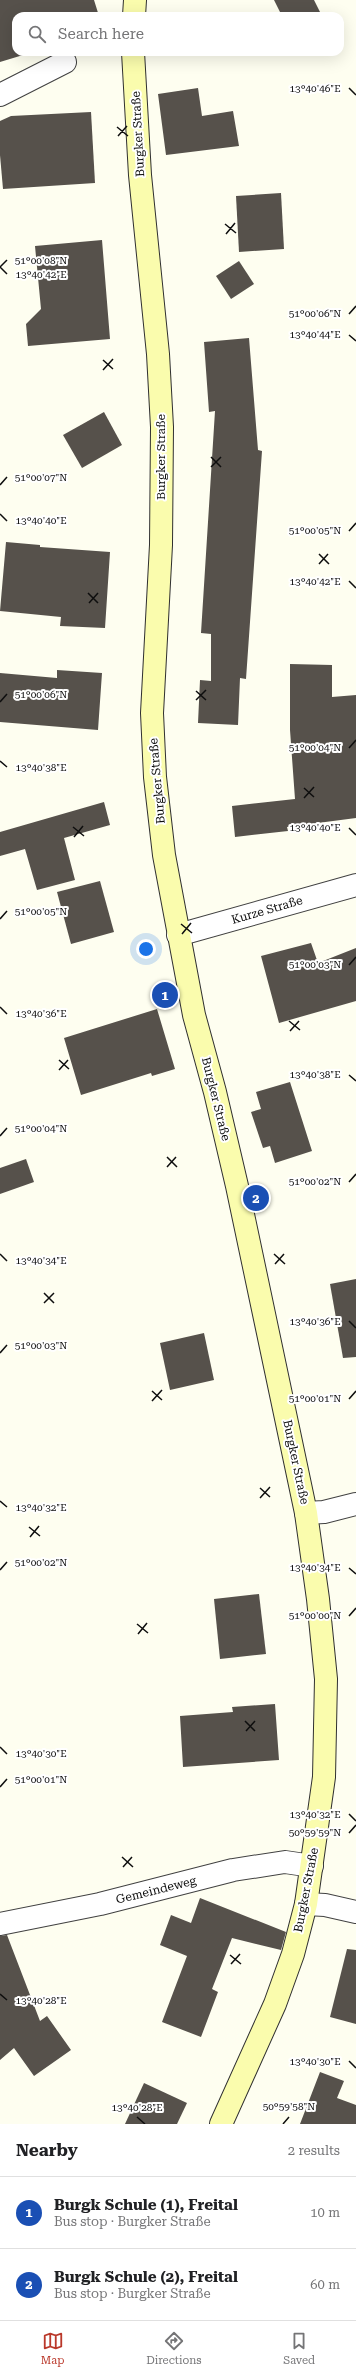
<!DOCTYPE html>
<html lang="en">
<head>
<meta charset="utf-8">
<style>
  :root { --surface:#fff; --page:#f6f6f6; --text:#202124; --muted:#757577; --line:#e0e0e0; --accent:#ba382a }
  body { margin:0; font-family:"Roboto Serif",serif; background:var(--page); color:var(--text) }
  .you { position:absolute; left:146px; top:949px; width:14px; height:14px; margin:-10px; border:3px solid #fff; border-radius:50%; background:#1a73e8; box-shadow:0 0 0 6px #1a73e833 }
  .badge { display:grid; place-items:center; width:26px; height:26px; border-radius:50%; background:var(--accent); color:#fff; font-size:13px; font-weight:700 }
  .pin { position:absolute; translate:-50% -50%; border:2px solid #fff; box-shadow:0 1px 4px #0006 }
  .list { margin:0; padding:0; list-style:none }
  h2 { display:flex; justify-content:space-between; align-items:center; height:52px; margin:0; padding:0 16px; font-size:17px }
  h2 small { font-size:13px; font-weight:400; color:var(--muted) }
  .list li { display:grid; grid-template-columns:26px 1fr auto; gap:12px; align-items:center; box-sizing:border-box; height:72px; padding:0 16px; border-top:1px solid var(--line) }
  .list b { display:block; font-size:15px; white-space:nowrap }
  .list p { margin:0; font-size:13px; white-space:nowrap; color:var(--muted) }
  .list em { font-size:13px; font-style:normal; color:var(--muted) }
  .icon { flex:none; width:22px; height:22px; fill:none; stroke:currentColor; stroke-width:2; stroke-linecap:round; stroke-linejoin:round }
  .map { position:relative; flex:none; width:356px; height:2124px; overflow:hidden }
  .search { position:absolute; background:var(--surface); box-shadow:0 4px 16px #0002; left:12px; right:12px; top:12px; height:44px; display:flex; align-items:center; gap:10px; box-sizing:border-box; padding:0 14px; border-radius:12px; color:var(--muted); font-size:15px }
  .sheet { height:196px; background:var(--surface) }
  nav { display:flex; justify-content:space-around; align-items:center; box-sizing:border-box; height:56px; border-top:1px solid var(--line); background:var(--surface); font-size:11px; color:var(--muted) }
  nav a { display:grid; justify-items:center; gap:2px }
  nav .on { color:var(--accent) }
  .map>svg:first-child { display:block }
  .building { fill:#56514b }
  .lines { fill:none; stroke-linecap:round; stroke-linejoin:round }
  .minor-casing { stroke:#414141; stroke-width:24 }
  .secondary-casing { stroke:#303030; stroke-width:24 }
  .minor { stroke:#fff; stroke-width:22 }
  .secondary { stroke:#fafcad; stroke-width:22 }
  .ticks { fill:none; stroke:#0e0e0e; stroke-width:1.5 }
  .labels { text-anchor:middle; stroke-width:4; stroke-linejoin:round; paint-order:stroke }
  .street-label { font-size:12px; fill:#0e0e0e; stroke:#fff }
  .ticks-label { font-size:10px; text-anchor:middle; fill:#0e0e0e; stroke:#fff; stroke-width:4; stroke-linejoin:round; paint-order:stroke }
</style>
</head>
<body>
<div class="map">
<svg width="356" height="2124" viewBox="0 0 356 2124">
  <rect width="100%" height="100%" fill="#fefef0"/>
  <g class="building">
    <path d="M0,0H94L99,16H16V52H33L0,62Z"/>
    <path d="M274,0H314L322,16H282Z"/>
    <path d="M198,88L202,116L233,111L239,146L166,155L158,94Z"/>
    <path d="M91,112L95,183L3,189L0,155V121L11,116Z"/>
    <path d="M281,193L284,249L239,252L236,196Z"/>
    <path d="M102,240L110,339L28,346L26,324L41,309L35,246Z"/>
    <path d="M239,261L254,284L231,299L216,276Z"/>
    <path d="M249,338L258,450L262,451L246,679L240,678L238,725L198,723L200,680L211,681V634L201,633L215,411L209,412L204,342Z"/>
    <path d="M104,412L122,445L82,468L63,435Z"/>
    <path d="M6,542L40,545V547L110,552L105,628L60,626L61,617L0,611Z"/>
    <path d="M290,664L332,665V697L356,695V818L287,827L288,831L235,837L232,806L295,799L290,730Z"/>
    <path d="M57,670L102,673L98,730L0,722V673L57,678Z"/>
    <path d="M104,802L110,825L64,838L75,880L37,890L25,849L0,856V832Z"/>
    <path d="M100,881L114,932L71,944L57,892Z"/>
    <path d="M311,943L318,963L356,948V1001L279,1023L261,956Z"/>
    <path d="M157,1009L175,1069L152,1076L151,1073L81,1095L64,1038Z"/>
    <path d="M290,1082L312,1151L275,1163L270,1146L263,1148L251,1112L261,1109L256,1092Z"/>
    <path d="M26,1159L34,1182L0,1194V1168Z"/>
    <path d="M356,1279V1357L343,1358L330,1284Z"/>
    <path d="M204,1333L214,1380L170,1390L160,1343Z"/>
    <path d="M259,1594L266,1654L220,1659L214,1599Z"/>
    <path d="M275,1704L279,1760L183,1767L180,1716L233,1712L232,1707Z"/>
    <path d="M200,1898L286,1932L281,1950L232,1938L212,1989L218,1992L201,2037L162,2022L187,1956L160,1945L171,1915L191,1923Z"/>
    <path d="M7,1935L40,2021L47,2016L71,2050L34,2076L14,2048L0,2060V1936Z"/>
    <path d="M347,1949L356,1950V2024L330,2017Z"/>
    <path d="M320,2072L344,2081L337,2098L356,2105V2124H300Z"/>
    <path d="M144,2083L187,2103L177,2124H125Z"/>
  </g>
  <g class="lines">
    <defs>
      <g id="minor">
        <path d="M0,95L65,62"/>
        <path d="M178,935L356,885"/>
        <path d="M306,1513L324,1512L356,1504"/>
        <path d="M306,1904L325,1905L356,1912"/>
        <path d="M0,1924L100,1904L233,1870L285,1862L312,1866"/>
      </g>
      <g id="secondary">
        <path d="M134,16L135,0"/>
        <path d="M133,52L140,175L158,354L162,427L161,545L152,713L155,777L164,855L194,1015L215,1092L237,1186L306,1513L318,1599L326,1679L324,1777L306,1904L293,1954L275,2004L221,2124"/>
      </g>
    </defs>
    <use href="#minor" class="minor-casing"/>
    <use href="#secondary" class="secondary-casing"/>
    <use href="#minor" class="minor"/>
    <use href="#secondary" class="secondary"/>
  </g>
  <path class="ticks" d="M349,88L356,95M117,127L128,136M118,136L127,126M225,224L236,233M226,234L235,223M0,267L7,274M0,267L7,260M349,314L356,306M349,335L356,341M103,360L113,369M103,370L113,359M211,457L221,467M211,467L221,457M0,485L7,477M0,514L7,521M349,531L356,523M319,554L329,564M319,564L328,554M349,581L356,588M88,593L98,603M89,603L98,593M196,691L206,700M196,700L206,690M0,702L7,694M349,748L356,740M0,761L7,767M304,788L314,797M304,798L314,787M73,827L84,836M349,828L356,835M74,837L83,826M0,919L7,911M181,924L192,933M182,934L191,923M349,965L356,957M0,1007L7,1014M289,1021L300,1030M290,1031L299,1021M59,1060L69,1069M59,1070L68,1060M349,1075L356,1081M0,1136L7,1128M167,1157L177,1167M167,1167L176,1157M349,1182L356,1174M0,1254L7,1261M274,1254L285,1264M275,1264L284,1254M44,1293L54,1303M44,1303L54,1293M349,1321L356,1328M0,1353L7,1345M152,1391L162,1400M349,1399L356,1391M152,1401L162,1390M260,1488L270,1497M260,1498L270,1487M0,1501L7,1507M29,1527L40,1536M30,1537L39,1526M349,1568L356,1574M0,1570L7,1562M349,1616L356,1608M137,1624L148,1633M138,1634L147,1623M245,1721L255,1731M246,1731L255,1721M0,1747L7,1754M0,1787L7,1779M349,1814L356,1821M349,1833L356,1825M122,1857L133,1867M123,1867L132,1857M230,1955L241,1964M231,1964L240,1954M0,1994L7,2000M349,2061L356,2068M137,2117L145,2124M283,2124L289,2117"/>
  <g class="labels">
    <g class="street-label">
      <text transform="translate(138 134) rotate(-93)" y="4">Burgker Straße</text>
      <text transform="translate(161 457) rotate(-90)" y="4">Burgker Straße</text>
      <text transform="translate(157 781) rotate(-95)" y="4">Burgker Straße</text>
      <text transform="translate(267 910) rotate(-16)" y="4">Kurze Straße</text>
      <text transform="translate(216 1099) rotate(76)" y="4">Burgker Straße</text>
      <text transform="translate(296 1462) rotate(78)" y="4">Burgker Straße</text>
      <text transform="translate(156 1890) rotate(-14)" y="4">Gemeindeweg</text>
      <text transform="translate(306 1890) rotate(-79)" y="4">Burgker Straße</text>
    </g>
  </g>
  <g class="ticks-label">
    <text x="315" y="92">13°40'46"E</text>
    <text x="41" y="264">51°00'08"N</text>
    <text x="41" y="278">13°40'42"E</text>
    <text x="315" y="317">51°00'06"N</text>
    <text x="315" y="338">13°40'44"E</text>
    <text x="41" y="481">51°00'07"N</text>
    <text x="41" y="524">13°40'40"E</text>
    <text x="315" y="534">51°00'05"N</text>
    <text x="315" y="585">13°40'42"E</text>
    <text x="41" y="698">51°00'06"N</text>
    <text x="315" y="751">51°00'04"N</text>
    <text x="41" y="771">13°40'38"E</text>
    <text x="315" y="831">13°40'40"E</text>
    <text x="41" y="915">51°00'05"N</text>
    <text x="315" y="968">51°00'03"N</text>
    <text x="41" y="1017">13°40'36"E</text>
    <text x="315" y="1078">13°40'38"E</text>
    <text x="41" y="1132">51°00'04"N</text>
    <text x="315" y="1185">51°00'02"N</text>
    <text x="41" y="1264">13°40'34"E</text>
    <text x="315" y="1325">13°40'36"E</text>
    <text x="41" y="1349">51°00'03"N</text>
    <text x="315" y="1402">51°00'01"N</text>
    <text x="41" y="1511">13°40'32"E</text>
    <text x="41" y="1566">51°00'02"N</text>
    <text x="315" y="1571">13°40'34"E</text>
    <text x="315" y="1619">51°00'00"N</text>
    <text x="41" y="1757">13°40'30"E</text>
    <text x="41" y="1783">51°00'01"N</text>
    <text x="315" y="1818">13°40'32"E</text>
    <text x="315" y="1836">50°59'59"N</text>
    <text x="41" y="2004">13°40'28"E</text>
    <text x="315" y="2065">13°40'30"E</text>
    <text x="289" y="2110">50°59'58"N</text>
    <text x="137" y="2111">13°40'28"E</text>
  </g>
</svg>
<div class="you"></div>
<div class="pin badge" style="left:165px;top:995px;background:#1a4fb4">1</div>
<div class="pin badge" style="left:256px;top:1198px;background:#1a4fb4">2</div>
<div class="search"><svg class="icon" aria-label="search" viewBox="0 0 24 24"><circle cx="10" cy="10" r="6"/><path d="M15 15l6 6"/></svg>Search here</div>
</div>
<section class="sheet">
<h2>Nearby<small>2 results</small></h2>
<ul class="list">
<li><span class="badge" style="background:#1a4fb4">1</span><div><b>Burgk Schule (1), Freital</b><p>Bus stop · Burgker Straße</p></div><em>10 m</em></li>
<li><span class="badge" style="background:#1a4fb4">2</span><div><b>Burgk Schule (2), Freital</b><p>Bus stop · Burgker Straße</p></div><em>60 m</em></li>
</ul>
</section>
<nav>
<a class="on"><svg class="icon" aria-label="map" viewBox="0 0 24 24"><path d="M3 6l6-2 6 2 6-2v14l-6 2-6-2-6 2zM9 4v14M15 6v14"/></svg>Map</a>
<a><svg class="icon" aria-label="directions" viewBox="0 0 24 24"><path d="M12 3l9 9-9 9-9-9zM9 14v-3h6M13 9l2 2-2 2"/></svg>Directions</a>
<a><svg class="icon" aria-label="saved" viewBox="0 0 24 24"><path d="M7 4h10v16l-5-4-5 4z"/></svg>Saved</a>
</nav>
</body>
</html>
